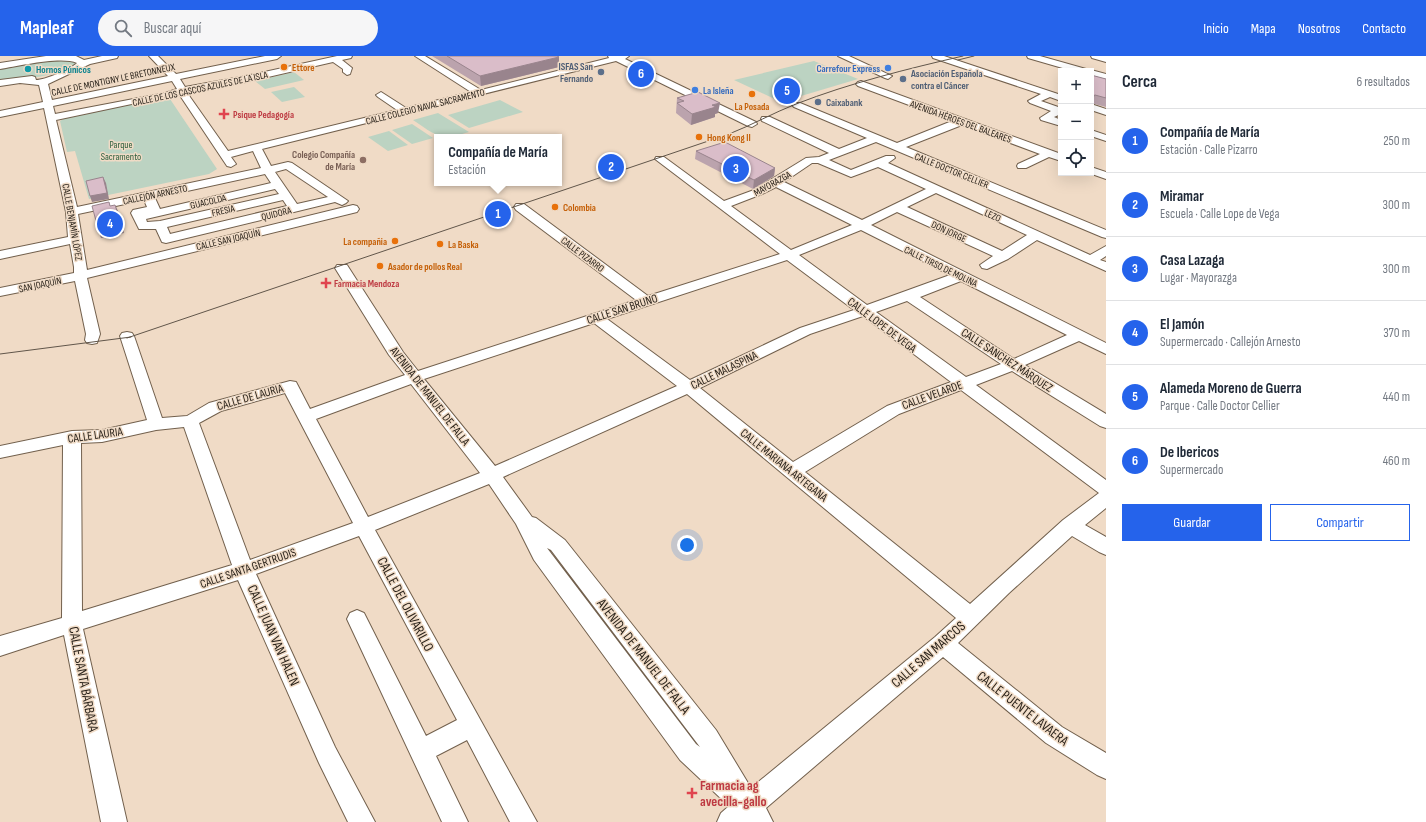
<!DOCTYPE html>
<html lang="es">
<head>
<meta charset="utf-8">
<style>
  :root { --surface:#fff; --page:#f6f6f7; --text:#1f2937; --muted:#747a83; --line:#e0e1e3; --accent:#2563eb }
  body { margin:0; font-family:"Sofia Sans Condensed",sans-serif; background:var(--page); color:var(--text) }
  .controls { position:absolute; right:12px; top:12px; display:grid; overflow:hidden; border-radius:0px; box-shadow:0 4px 16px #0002 }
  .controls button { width:36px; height:36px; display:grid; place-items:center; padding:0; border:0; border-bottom:1px solid var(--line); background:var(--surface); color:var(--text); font:20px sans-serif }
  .you { position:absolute; left:687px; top:489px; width:14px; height:14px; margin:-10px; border:3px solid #fff; border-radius:50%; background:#1a73e8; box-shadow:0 0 0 6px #1a73e833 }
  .badge { display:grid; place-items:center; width:26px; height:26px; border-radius:50%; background:var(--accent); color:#fff; font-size:13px; font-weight:700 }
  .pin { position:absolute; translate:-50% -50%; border:2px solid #fff; box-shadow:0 1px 4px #0006 }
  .popup { position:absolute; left:434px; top:78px; width:128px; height:52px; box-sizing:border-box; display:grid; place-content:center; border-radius:0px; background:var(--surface); filter:drop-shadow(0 1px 3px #0005); font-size:13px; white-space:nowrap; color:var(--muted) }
  .popup b { font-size:15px; color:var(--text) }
  .popup::after { content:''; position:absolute; left:50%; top:100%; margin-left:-8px; border:8px solid transparent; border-top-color:var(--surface) }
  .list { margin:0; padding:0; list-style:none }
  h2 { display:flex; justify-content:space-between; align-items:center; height:52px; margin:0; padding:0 16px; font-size:17px }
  h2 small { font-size:13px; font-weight:400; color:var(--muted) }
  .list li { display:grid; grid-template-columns:26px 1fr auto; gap:12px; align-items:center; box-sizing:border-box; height:64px; padding:0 16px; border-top:1px solid var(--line) }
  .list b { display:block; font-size:15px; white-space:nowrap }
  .list p { margin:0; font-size:13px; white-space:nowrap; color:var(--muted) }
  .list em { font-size:13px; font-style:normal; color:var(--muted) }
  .actions { display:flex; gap:8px; padding:12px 16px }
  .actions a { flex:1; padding:9px 0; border:1px solid var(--accent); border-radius:0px; text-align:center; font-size:14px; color:var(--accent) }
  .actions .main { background:var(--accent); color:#fff }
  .icon { flex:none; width:22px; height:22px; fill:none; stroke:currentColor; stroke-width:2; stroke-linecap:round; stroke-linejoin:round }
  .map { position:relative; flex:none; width:1106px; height:766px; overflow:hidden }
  header { display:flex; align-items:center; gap:24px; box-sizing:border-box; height:56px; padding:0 20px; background:var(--accent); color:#fff }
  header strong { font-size:19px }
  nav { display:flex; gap:22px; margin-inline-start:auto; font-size:14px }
  .search { width:280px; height:36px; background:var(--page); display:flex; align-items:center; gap:10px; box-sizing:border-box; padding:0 14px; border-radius:22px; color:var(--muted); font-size:15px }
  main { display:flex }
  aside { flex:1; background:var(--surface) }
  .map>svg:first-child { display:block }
  .green { fill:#bcd3c2 }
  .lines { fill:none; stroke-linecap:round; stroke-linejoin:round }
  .minor-casing { stroke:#72604d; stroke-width:2 }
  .minor { fill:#fff; fill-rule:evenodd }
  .tram { stroke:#61564a; stroke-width:1 }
  .wall { fill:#bba3ad }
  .shaded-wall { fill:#99848d }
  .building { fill:#dabdc9; stroke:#99848d }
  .food-dot { fill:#e8710a; stroke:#f0dbc6; stroke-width:1.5 }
  .shop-dot { fill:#3f7fe0; stroke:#f0dbc6; stroke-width:1.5 }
  .culture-dot { fill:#0f9aa8; stroke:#f0dbc6; stroke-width:1.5 }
  .service-dot { fill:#5c6f8a; stroke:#f0dbc6; stroke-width:1.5 }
  .health-dot { fill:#e0444e; stroke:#f0dbc6; stroke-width:1.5 }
  .education-dot { fill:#8d6e63; stroke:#f0dbc6; stroke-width:1.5 }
  .labels { text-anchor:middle; stroke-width:3; stroke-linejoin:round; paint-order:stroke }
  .far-service-label { font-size:10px; font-weight:bold; fill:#4e5e75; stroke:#f0dbc6; text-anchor:start }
  .far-food-label { font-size:10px; font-weight:bold; fill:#c56008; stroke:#f0dbc6; text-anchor:start }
  .far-shop-label { font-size:10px; font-weight:bold; fill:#366cbe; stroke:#f0dbc6; text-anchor:end }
  .far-culture-label { font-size:10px; font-weight:bold; fill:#0d838f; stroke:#f0dbc6; text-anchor:start }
  .far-street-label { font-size:10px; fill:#29221a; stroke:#f0dbc6 }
  .far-health-label { font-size:10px; font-weight:bold; fill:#be3a42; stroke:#f0dbc6; text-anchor:start }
  .far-park-label { font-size:10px; fill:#2a5d3b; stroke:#f0dbc6 }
  .far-education-label { font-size:10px; font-weight:bold; fill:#785e54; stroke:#f0dbc6; text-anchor:end }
  .street-label { font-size:12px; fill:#29221a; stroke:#f0dbc6 }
  .near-street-label { font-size:14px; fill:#29221a; stroke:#f0dbc6 }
  .near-health-label { font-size:14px; font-weight:bold; fill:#be3a42; stroke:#f0dbc6; text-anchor:start }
</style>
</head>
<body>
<header>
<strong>Mapleaf</strong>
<div class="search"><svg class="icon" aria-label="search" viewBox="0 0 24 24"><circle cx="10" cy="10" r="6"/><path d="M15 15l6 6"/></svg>Buscar aquí</div>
<nav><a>Inicio</a><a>Mapa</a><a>Nosotros</a><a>Contacto</a></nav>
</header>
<main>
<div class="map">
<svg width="1106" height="766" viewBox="0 0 1106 766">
  <rect width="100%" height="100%" fill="#f0dbc6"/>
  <g class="green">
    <path d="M57,2L79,6L76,11C53,19 25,25 0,24V12Z"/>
    <path d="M814,5L858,23L781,46L734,24Z"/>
    <path d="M294,16L304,24L265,33L255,25Z"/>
    <path d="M294,31L305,41L282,46L271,36Z"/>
    <path d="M166,42L170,43L217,113L209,118L89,143L75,95L67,96L60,65L69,60Z"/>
    <path d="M500,44L523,56L469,72L448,59Z"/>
    <path d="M438,57L469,76C439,85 437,80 413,64Z"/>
    <path d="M412,68L433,82L412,88L392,74Z"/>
    <path d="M389,75L408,89L388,95L368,81Z"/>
  </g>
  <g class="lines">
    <defs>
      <g id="minor">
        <path d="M46,0H76L84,4L102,0H118L117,2L90,8L48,28L52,44L168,20L149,0H158L176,18L265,0H281L277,3L180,23L185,31L246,20L337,0H352L351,2L342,4L352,12L350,18L347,19L343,16V13L333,6L246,26L188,36L190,41L228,95L397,54L378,41L376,39L381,36L406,52L471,36L415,0H425L481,34L609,2L608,0H629L625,3L756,66L757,68L752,71L748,70L616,5L262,93L271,110L288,106L292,107L348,145L346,147L342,149L335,146L166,187L162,186L156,173H139L131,157L133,154L147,151L144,144L78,158L87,214L353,149L357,150L359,153L357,156L87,222L100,278L97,287L92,288L87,287L85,284L86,278L75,225L0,240V232L74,217V211L70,188L0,203V195L68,181L66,156L44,52L0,61V55L43,46L39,29L20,27L0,30V24L32,20L35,21L36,24C45,24 71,13 77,7C61,0 19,10 0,13V7ZM172,25L177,33L165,37L55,58L53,50ZM179,38L227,110L231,111L236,108L231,101L253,95L261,112L77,151L56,64ZM286,113L328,141L297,148L275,116ZM265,118L271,127L160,153L155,142ZM275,133L279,138L160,165L147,166L146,163ZM283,144L287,150L170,178L167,171Z"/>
        <path d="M838,0H849L892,20L888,23L885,22Z"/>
        <path d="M932,0H944L1061,39V45L1050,41L1041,45L1061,52V58L1054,61L1061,64V70L1041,64L1040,62L1051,55L1030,47L1028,45L1041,38L933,2Z"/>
        <path d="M1027,0H1040L1086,13L1087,15H1073L1028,2Z"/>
        <path d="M1091,0H1106V6L1092,2Z"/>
        <path d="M1091,14L1106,18V24L1091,20V15H1088Z"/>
        <path d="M861,25L1061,98V105L1049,101L1026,112H1018L1017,110L1018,108L1040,98L962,69L906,91L1106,174V182L1102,181L876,86L829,104L851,114L886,100H894L895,102L888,107L1090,199L1106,190V200L1100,204L1106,206V215L1037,184L1008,203L987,213L982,212L980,209L993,200L897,156L871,169L1106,287V298L1079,285L1025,309L1106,358V372L1100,370L1012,315L976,329L1106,424V452L1085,469L1106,481V499L1099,496L1072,480L1009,537L958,587L1062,671L1106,697V723L1097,719L1046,687L943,601L766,752L773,766H717L721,757L729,750L680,704L534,504L516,468L489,428L375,474L537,766H510L467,684L436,700L468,766H442L347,563L350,557L357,554L364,557L426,680L457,664L359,480L256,518L335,691L375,766H348L319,707L238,524L83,573L127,766H101L64,579L0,600V580L62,562L63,389L0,402V390L72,375L102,374L147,364L120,280L122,277L127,276L132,277L134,280L162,362L187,360L209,347L290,325L296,326L310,353L405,319L389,299L335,212L337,209H347L403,296L418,315L636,244L516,154L514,151L516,148H524L648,240L780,198L655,103L656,101H664L724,145L754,134L806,102L819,101L829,97L762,65L761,63L762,61H770L839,93L867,82L794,51L792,49L794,47H800L897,87L952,65L858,30L856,28L858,26ZM812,107H818L851,121L878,111L926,133L862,164L784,126ZM776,131L852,169L791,194L731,150L762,138ZM936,137L1027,179L1002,195L907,151ZM861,174L950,219L867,249L799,199ZM787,204L854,254L800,272L690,324L607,263ZM961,225L1067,279L1014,303L920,241ZM907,245L1001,308L966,321L876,256ZM863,260L951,326L887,350L793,406L700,332L810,278ZM594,267L677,330L495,410L424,323ZM411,328L480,417L368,461L316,363ZM961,334L1099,437L1063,464L970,548L805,416L899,358ZM285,337L353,467L250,504L199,367L221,355ZM687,338L956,562L935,581L751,732L716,674L565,484L536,462L532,461L503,421ZM184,371L232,509L82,555L81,387L102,386L156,374ZM547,492L551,494L700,691L696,688Z"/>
        <path d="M1091,48L1106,53V59L1091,54Z"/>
        <path d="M1091,74L1106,79V85L1091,80Z"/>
        <path d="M1091,111L1106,116V123L1089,117H1091Z"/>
      </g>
    </defs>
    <use href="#minor" class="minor-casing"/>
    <use href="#minor" class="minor"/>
    <g class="tram">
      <path d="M958,4L974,0"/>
      <path d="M127,282L729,78C752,69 773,57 796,48C850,27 907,13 963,0"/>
      <path d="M0,298L131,281"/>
    </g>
  </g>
  <g class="wall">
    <path d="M432,0H557L559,1V11L481,30Z"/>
    <path d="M1091,19L1106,23V51L1091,47Z"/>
    <path d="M1061,29V37L1058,36Z"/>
    <path d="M677,42L718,57L715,58V61L691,69L676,57Z"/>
    <path d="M696,95L775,112L774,120L753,133L695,103Z"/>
  </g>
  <g class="shaded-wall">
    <path d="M559,1V11L481,30L480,20Z"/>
    <path d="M1095,39L1091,47V45L1093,40Z"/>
    <path d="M720,47L718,57L715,58V61L691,69L692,58L712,49Z"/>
    <path d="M775,112L774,120L753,133L754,124Z"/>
    <path d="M103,121L106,127L109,143L92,146L90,140Z"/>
    <path d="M115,149L118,155L124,177L101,182L99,176Z"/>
  </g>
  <g class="building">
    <path d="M447,0H557L559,1L480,20Z"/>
    <path d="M1091,19L1106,23V42L1095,39L1093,40L1091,39Z"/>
    <path d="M698,36L720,47L712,49L716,51L692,58L677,47L684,45L677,42Z"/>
    <path d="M725,86L775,112L754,124L696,95Z"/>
    <path d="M103,121L107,137L90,140L86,125Z"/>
    <path d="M109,146L110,150L115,149L122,170L99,176L92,150Z"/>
  </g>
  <g class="food-dot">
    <circle cx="284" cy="11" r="4"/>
    <circle cx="752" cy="38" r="4"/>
    <circle cx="699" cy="81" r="4"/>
    <circle cx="555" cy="151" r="4"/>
    <circle cx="395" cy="185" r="4"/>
    <circle cx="440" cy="188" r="4"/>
    <circle cx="380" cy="210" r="4"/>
  </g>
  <g class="shop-dot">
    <circle cx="888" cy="12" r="4"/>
    <circle cx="695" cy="34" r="4"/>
  </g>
  <circle class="culture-dot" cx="28" cy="13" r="4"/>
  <g class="service-dot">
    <circle cx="601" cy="16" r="4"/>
    <circle cx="903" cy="23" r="4"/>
    <circle cx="818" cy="46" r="4"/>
  </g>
  <g class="health-dot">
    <path d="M222 52h4v4h4v4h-4v4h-4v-4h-4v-4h4z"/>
    <path d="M324 221h4v4h4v4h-4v4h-4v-4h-4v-4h4z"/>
    <path d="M690 731h4v4h4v4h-4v4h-4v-4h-4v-4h4z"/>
  </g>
  <circle class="education-dot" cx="363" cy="104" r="4"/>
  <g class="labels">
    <g class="far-service-label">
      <text x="593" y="14" text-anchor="end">ISFAS San<tspan x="593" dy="12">Fernando</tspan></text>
      <text x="911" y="21">Asociación Española<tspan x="911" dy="12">contra el Cáncer</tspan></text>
      <text x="826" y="50">Caixabank</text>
    </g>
    <g class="far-food-label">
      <text x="292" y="15">Ettore</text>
      <text x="752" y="54" text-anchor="middle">La Posada</text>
      <text x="707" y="85">Hong Kong II</text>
      <text x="563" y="155">Colombia</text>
      <text x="387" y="189" text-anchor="end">La compañia</text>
      <text x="448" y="192">La Baska</text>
      <text x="388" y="214">Asador de pollos Real</text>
    </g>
    <g class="far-shop-label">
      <text x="880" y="16">Carrefour Express</text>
      <text x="703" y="38" text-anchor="start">La Isleña</text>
    </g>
    <g class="far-culture-label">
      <text x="36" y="17">Hornos Púnicos</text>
    </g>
    <g class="far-street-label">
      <text transform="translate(113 23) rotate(-12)" y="4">CALLE DE MONTIGNY LE BRETONNEUX</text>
      <text transform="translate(200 32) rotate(-12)" y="4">CALLE DE LOS CASCOS AZULES DE LA ISLA</text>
      <text transform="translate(425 50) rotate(-14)" y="4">CALLE COLEGIO NAVAL SACRAMENTO</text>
      <text transform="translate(961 65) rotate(20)" y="4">AVENIDA HÉROES DEL BALEARES</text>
      <text transform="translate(952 114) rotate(22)" y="4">CALLE DOCTOR CELLIER</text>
      <text transform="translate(772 127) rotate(-29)" y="4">MAYORAZGA</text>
      <text transform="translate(155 138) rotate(-12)" y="4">CALLEJÓN ARNESTO</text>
      <text transform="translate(208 145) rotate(-13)" y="4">GUACOLDA</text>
      <text transform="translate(223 154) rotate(-13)" y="4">FRESIA</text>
      <text transform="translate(276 157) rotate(-14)" y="4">QUIDORA</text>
      <text transform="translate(993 159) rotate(24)" y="4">LEZO</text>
      <text transform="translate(73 166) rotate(80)" y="4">CALLE BENJAMÍN LÓPEZ</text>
      <text transform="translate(949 175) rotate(25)" y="4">DON JORGE</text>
      <text transform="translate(228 183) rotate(-13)" y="4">CALLE SAN JOAQUÍN</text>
      <text transform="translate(583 198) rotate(37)" y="4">CALLE PIZARRO</text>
      <text transform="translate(941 210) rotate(26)" y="4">CALLE TIRSO DE MOLINA</text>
      <text transform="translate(40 228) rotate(-12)" y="4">SAN JOAQUÍN</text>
    </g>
    <g class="far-health-label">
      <text x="233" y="62">Psique Pedagogía</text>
      <text x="334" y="231">Farmacia Mendoza</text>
    </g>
    <g class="far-park-label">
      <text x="121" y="92">Parque<tspan x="121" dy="12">Sacramento</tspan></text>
    </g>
    <g class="far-education-label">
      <text x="355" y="102">Colegio Compañía<tspan x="355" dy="12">de María</tspan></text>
    </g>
    <g class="street-label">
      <text transform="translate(622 253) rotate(-18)" y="4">CALLE SAN BRUNO</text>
      <text transform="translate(882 269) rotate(37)" y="4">CALLE LOPE DE VEGA</text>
      <text transform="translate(1007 304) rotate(33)" y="4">CALLE SANCHEZ MÁRQUEZ</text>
      <text transform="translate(724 314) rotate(-26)" y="4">CALLE MALASPINA</text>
      <text transform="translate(932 339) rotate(-20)" y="4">CALLE VELARDE</text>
      <text transform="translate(430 340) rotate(52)" y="4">AVENIDA DE MANUEL DE FALLA</text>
      <text transform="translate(250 341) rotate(-16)" y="4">CALLE DE LAURIA</text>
      <text transform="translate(95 379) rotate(-8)" y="4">CALLE LAURIA</text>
      <text transform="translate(784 409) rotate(39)" y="4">CALLE MARIANA ARTEGANA</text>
      <text transform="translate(248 512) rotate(-19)" y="4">CALLE SANTA GERTRUDIS</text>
    </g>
    <g class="near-street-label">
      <text transform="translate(406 548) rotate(62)" y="5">CALLE DEL OLIVARILLO</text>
      <text transform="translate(274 579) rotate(66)" y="5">CALLE JUAN VAN HALEN</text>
      <text transform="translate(928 598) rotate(-41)" y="5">CALLE SAN MARCOS</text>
      <text transform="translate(644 600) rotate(52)" y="5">AVENIDA DE MANUEL DE FALLA</text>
      <text transform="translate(84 623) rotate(79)" y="5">CALLE SANTA BÁRBARA</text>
      <text transform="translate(1023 652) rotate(38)" y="5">CALLE PUENTE LAVAERA</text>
    </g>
    <g class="near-health-label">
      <text x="700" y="734">Farmacia ag<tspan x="700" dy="16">avecilla-gallo</tspan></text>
    </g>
  </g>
</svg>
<div class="controls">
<button>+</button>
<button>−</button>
<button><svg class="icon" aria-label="locate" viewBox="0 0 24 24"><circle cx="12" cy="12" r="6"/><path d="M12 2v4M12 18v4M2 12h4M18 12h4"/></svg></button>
</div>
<div class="you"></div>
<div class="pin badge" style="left:498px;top:158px">1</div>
<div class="popup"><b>Compañía de María</b>Estación</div>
<div class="pin badge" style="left:611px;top:111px">2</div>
<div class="pin badge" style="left:736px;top:113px">3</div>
<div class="pin badge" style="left:110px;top:168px">4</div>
<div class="pin badge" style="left:787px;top:35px">5</div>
<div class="pin badge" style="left:641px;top:18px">6</div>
</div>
<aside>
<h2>Cerca<small>6 resultados</small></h2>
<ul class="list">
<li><span class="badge">1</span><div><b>Compañía de María</b><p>Estación · Calle Pizarro</p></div><em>250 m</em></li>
<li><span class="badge">2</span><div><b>Miramar</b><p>Escuela · Calle Lope de Vega</p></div><em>300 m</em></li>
<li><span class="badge">3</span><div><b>Casa Lazaga</b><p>Lugar · Mayorazga</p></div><em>300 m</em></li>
<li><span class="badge">4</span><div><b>El Jamón</b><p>Supermercado · Callejón Arnesto</p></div><em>370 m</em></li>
<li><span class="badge">5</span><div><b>Alameda Moreno de Guerra</b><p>Parque · Calle Doctor Cellier</p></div><em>440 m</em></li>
<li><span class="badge">6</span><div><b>De Ibericos</b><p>Supermercado</p></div><em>460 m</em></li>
</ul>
<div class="actions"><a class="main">Guardar</a><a>Compartir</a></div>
</aside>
</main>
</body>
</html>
